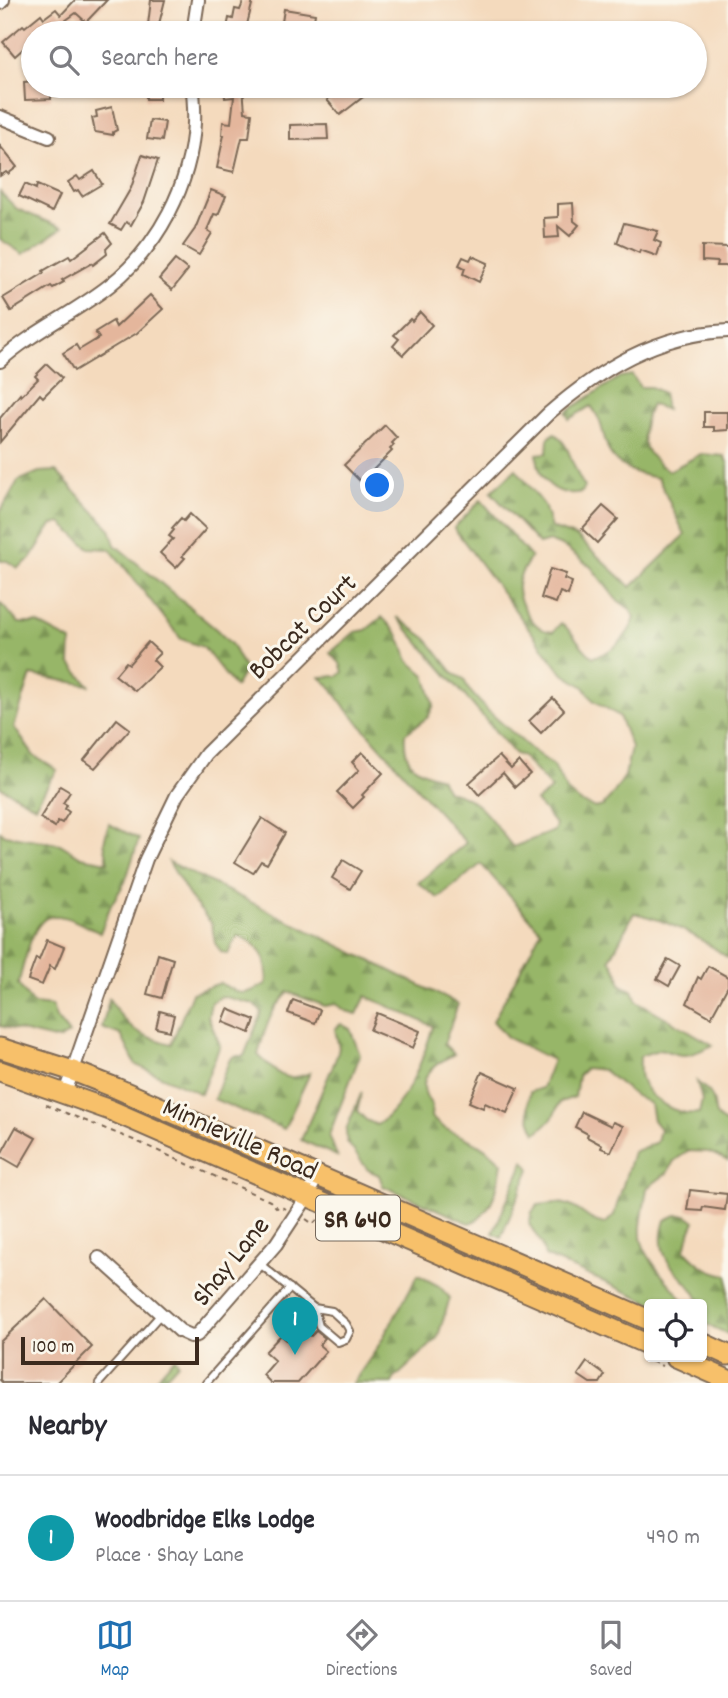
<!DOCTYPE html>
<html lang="en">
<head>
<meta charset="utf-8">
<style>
  :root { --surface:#fff; --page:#f7f7f7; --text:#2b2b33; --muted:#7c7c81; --line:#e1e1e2; --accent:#1f6fb2 }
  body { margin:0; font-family:Dekko,sans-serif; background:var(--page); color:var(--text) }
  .controls { position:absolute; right:21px; bottom:21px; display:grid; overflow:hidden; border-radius:7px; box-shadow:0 2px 5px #0004 }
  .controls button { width:63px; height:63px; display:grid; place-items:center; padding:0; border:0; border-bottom:2px solid var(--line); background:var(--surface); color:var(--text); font:35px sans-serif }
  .scale { position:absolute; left:21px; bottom:18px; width:178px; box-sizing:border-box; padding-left:7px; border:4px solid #3b2a1e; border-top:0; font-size:19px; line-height:24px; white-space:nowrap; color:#3b2a1e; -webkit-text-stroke:5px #fbf7ec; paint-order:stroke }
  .you { position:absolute; left:378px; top:486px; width:24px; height:24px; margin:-18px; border:5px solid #fff; border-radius:50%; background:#1a73e8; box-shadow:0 0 0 10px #1a73e833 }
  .badge { display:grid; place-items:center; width:46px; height:46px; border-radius:50%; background:var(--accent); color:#fff; font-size:23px; font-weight:700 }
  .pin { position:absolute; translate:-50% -58px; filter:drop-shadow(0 2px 4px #0008) }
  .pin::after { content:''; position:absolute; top:37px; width:24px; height:21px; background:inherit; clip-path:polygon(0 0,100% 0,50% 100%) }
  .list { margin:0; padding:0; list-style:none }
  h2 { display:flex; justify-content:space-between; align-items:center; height:91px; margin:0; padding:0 28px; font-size:30px }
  h2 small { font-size:23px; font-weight:400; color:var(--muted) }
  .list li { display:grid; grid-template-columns:46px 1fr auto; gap:21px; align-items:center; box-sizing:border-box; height:126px; padding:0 28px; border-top:2px solid var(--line) }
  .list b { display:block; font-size:26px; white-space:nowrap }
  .list p { margin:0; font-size:23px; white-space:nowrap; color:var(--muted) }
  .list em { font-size:23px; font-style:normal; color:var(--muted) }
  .icon { flex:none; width:38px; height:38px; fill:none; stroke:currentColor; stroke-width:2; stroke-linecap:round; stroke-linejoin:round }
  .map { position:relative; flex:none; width:728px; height:1383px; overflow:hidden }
  .search { position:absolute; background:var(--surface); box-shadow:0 2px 5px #0004; left:21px; right:21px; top:21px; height:77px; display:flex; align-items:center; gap:18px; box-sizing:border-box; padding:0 24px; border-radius:38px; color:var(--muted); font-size:26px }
  .sheet { height:217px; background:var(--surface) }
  nav { display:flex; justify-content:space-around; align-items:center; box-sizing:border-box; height:98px; border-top:2px solid var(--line); background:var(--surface); font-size:19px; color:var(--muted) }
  nav a { display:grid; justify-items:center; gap:4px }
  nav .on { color:var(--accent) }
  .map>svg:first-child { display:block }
  .forest { fill:url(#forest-firs); stroke:#697043; stroke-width:2 }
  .building { fill:#e4b69c }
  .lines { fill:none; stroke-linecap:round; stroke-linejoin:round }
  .lane-casing { stroke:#7c6856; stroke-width:10 }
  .street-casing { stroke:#7c6856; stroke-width:16 }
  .primary-casing { stroke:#7c6856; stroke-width:23 }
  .path { stroke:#7c6856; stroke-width:2; stroke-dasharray:5 5; stroke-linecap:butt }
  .lane { stroke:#fff; stroke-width:6 }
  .street { stroke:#fff; stroke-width:12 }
  .primary { stroke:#f7c06b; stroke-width:19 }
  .labels { text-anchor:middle; stroke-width:6; stroke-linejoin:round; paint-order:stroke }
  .shield { fill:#fbf7ec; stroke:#75685c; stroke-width:2 }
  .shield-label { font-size:26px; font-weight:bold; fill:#3b2a1e }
  .street-label { font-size:28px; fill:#3b2a1e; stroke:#fbf7ec }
</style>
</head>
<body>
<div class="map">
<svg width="728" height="1383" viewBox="0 0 728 1383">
  <defs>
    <pattern id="forest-firs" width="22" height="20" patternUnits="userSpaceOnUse" patternTransform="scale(1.75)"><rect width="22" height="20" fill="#97b668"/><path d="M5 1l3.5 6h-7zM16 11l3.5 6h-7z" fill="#7c9455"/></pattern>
  </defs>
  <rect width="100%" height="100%" fill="#fbf7ec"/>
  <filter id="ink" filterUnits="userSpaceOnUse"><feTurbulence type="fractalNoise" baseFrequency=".0143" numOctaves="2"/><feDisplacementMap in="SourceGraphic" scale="14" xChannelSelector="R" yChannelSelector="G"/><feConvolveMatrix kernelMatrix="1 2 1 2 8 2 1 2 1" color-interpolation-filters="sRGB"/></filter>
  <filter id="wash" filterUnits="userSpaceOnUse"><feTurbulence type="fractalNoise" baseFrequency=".00686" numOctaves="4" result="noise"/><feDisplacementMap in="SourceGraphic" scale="28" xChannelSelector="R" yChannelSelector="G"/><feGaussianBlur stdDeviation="1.57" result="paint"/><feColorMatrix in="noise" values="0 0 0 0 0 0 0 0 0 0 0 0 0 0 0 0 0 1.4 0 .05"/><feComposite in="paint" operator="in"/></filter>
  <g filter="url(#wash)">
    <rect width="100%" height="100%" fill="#f4dabd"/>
    <g class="forest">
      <path d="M0,192L17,209L62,228L23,254L0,239Z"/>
      <path d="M632,375L640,387H651L663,393L666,410L651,404C638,436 639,452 669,471L701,454L724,456L728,464V958C699,936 670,921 634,913L610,959L618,973L621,985L633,991L637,1001L713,1045C689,1056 686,1059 661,1049L640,1056C640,1063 639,1072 641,1078C648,1100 677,1116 699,1113L702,1100L697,1082C701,1086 709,1090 711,1095C719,1109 708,1115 728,1124V1161L709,1152L688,1151L674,1161L667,1173L647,1188C640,1236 632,1238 665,1279C672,1287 680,1294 685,1304H654L545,1256L542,1244L529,1224L532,1212L538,1205C548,1204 558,1201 568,1205C584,1211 587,1221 605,1224L614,1215L633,1152L657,1142L660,1129L653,1120L650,1104L634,1095L603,1070L586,1068L578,1076L575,1097L560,1102L552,1119L536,1133C529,1119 526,1107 530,1092L542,1088L553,1060L508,1038L493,1021L541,931L481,864L438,898L418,883L466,843L344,706L331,687L320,677L338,676L343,672L340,663L330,653L355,632L366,630L382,617L398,634L409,661L425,675L434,705L428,717L405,734C403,765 414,769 440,778L447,791C481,797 492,823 513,847L554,831L556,825L536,801L552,789L522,756L515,754L397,617L426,638L454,674L464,679L468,689L487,710L532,750L554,766L567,791L580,802L595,808L603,806L611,797L625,776L631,747L619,716L593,700L584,687L562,673L454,528L481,500L531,557C525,567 517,577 518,589C518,601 531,623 542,629C545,631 549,631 553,632L561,623C576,634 579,647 593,657C613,653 628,637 635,618L630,609L616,599L591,567L564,547L549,541L539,544L491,492L516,469L544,505L551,528L577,537L631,587L685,535L658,478C641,475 620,470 610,453C602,438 604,422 591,406L569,419L566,412L620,377Z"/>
      <path d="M554,433C572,446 571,468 585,487L582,492C555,498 538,480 537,454L547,453L548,439Z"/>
      <path d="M56,471L110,529L115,545L217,630L232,645L245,670L235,687L203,647L181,639L110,549L89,548L61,523L52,525L30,559L18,568L7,561H0V512L18,481L39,472Z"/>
      <path d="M0,603L19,623H37L71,641L70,663L89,685L31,675L14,727L34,756L57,770L35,806L0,787Z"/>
      <path d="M109,824L139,839L125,882L111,905L100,933C87,927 68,915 54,916C31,916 24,967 18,984L33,1004L52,1006L56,1018L69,1034L58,1040L0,1026V831L5,835L60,844L81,857L108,862L104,842Z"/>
      <path d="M169,862L458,1004L444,1044L454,1054C430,1066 413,1081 432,1105L431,1117C443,1130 455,1133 470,1140C482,1145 493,1154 502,1163C499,1184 491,1217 469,1223L383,1186L379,1175L368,1170L347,1142L346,1130L362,1092L357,1111L366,1120L377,1125C407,1104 423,1060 433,1026L366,996L357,1014L346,1011L336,1004L325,1006L288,992C284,999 278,1003 274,1010C266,1024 262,1039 258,1055C278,1073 282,1084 310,1073L284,1129L214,1099L229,1061L234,1056H244L262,1012L253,1004L221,996L211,1003L208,1017L220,1045L201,1094L136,1065L121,1035L102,1028L109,999C131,1031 133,1033 171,1044L192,993L220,983C242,996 244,996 266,984C270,962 260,943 239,936L234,941L228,954L221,952L215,943L212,924L191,899Z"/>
      <path d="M341,1024L350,1029L360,1055L329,1135L337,1156L301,1140L335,1061L339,1048L335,1029Z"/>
      <path d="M524,1161L530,1169L501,1237L493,1233Z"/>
      <path d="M676,1215H687L695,1221L688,1237L685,1250C697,1264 709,1272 728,1275V1334L703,1323C708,1276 647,1276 665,1220Z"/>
      <path d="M418,1275L439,1286L450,1298L437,1339L394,1379L392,1383H353L376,1350Z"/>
      <path d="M175,1357L178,1363L160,1383H152Z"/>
    </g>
    <g id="blocks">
      <g class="building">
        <path d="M75,0H107L86,22L76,13L48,33H33V40L15,56L3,42L23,25L25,27L41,14L44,18L56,9L61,15Z"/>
        <path d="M151,0H165L159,24L166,25L165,33H147Z"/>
        <path d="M244,0H253L245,33H226L229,18L233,19L235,9L240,10Z"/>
        <path d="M284,9L315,14L312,33L281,29Z"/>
        <path d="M33,81V86H51V99L25,100L24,82Z"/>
        <rect x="146" y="86" width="13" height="13"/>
        <path d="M224,86H243L245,112L252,113L249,138H242L234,172L217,168L224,135H222L223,122L231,123L234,97L225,98Z"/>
        <path d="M341,86H354L363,97L340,115L327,100Z"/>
        <path d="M112,107L117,130L113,132V135L95,132L92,118L97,117L96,111Z"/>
        <path d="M150,120L165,122L162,141L147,139Z"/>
        <path d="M327,124L328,139L290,140V125Z"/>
        <path d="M0,146L17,167L8,174L6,172L0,176Z"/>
        <path d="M142,155L158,160L144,202L131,225L126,222L121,230L110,224L131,188Z"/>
        <path d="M94,171L102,184L82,196L78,190L74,192L68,182L77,176L80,180Z"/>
        <path d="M25,184L36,189L37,185L60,195L52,212L19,196Z"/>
        <path d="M211,190L226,196L218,215L214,214L207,230L212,233L199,255L183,246L195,229Z"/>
        <path d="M573,203L574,221L579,225L570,236L558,226L559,237L545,238L544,218L558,217V204Z"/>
        <path d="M624,223L658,231L654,240L661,243L657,256L640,250L639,253L617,243Z"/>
        <path d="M105,233L112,243L106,249L107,254L93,265L92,263L62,280L64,282L53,288L51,286L11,311L3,298L44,273L43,271L69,256L71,259Z"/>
        <path d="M702,246L728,247V266H717L718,262L702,261Z"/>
        <path d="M472,256L488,263L479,282L463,274L465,268L459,265L463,257L470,260Z"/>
        <path d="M175,260L188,270L172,290L159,279Z"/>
        <path d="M150,295L163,309L137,333L74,371L63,353L76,345L79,350L99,338L95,332L113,321L116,327Z"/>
        <path d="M420,312L432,325L403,355L393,346L399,339L394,335L410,319L412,321Z"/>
        <path d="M47,364L62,378L43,397L40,394L0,442V418L20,394L21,396L38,379L35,376Z"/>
        <path d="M704,412H728V430L714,431V427H704Z"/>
        <path d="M385,425L397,438L392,443L394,445L390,449L392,451L369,474L375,480L367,488L344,465Z"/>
        <path d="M603,506L618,519L597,543L582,529Z"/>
        <path d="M190,514L206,529L182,556L185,558L176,568L160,553L173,539L169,536L174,530L172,528L181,518L184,521Z"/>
        <path d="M550,569L566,574L564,579L572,582L568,595L560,592L556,603L541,598Z"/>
        <path d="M148,642L160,653L153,660L160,667L135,691L115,675L126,662L129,664Z"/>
        <path d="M553,698L564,710L541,733L529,721Z"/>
        <path d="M117,719L130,729L95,768L84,760Z"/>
        <path d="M362,752L383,773L362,795L364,797L353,808L337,792L359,770L352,762Z"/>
        <path d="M499,756L511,769L519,761L530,774L515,787L503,773L479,795L469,783Z"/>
        <path d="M60,786L70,792L63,803L67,805L65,809L69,812L62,823L58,821L55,827L40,818Z"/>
        <path d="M262,818L285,833L267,864L261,861L253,873L235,862Z"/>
        <path d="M343,860L361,871L350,889L332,878Z"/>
        <path d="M47,940L64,947L55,969L50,966L42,985L28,980L36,958L39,960Z"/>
        <path d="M158,954L173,959L162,998L147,994Z"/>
        <path d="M668,959L680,966L669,986L657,979Z"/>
        <path d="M708,966L728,977V986L711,1017L687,1003L698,977L701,979Z"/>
        <path d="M293,1000L320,1010L315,1023L288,1013Z"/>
        <path d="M228,1009L255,1020L250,1033L223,1022Z"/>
        <path d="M160,1011L174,1015L170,1031L156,1028Z"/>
        <path d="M377,1013L420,1031L413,1048L370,1030Z"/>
        <path d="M482,1072L518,1088L507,1113L485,1103L483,1108L469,1102Z"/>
        <path d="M582,1112L611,1126L613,1122L623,1126L611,1152L601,1148L602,1145L587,1137L588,1134L575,1127Z"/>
        <path d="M16,1127L36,1138L19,1167L0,1156Z"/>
        <path d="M690,1190L727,1194L725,1210L703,1207L702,1211L687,1210Z"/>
        <path d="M46,1299L92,1347L56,1383H3L0,1380V1342Z"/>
        <path d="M302,1329L311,1336L316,1331L325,1338L319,1345L326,1351L298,1383H271L263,1375L275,1361L265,1352L281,1335L290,1343Z"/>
        <path d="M587,1362L605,1375L600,1383H590L578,1375Z"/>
      </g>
    </g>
  </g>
  <g filter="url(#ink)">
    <use href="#blocks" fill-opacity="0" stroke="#7c6856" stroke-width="2"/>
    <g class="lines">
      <defs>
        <g id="lane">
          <path d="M260,1264L314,1308L332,1311L346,1324L350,1331L346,1339L338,1342L319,1326L314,1308"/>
          <path d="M99,1383L161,1314"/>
          <path d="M206,1383L290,1288"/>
        </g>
        <g id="street">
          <path d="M0,3L3,0"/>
          <path d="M193,33L198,0"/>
          <path d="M0,117L49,137"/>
          <path d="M0,361C33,331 75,313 110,285C158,247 191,185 194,123C195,111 193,98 193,86"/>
          <path d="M65,1093L146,859L177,795L206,754L548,414C601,368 657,334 728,331"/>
          <path d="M99,1258L180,1331L191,1336L197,1335L276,1244L307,1197L317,1176"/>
        </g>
        <g id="primary">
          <path d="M0,1048L73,1071L116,1088L649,1320"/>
          <path d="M0,1071L110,1110L649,1345"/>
          <path d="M702,1343L728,1355"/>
          <path d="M676,1357L728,1380"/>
        </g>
      </defs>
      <use href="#lane" class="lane-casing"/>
      <use href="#street" class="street-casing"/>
      <use href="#primary" class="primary-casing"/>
      <g class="path">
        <path d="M46,1105L136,1141L270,1201L277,1208L280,1206L285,1209"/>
        <path d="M306,1219L313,1224L318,1219"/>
        <path d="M651,1361L662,1366"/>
      </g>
      <use href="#lane" class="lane"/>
      <use href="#street" class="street"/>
      <use href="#primary" class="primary"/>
    </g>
  </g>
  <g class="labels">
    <rect class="shield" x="316" y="1195.5" width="84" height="45" rx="5"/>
    <g class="shield-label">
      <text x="358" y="1227">SR 640</text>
    </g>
    <g class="street-label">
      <text transform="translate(301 625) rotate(-44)" y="10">Bobcat Court</text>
      <text transform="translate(241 1137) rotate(24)" y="10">Minnieville Road</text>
      <text transform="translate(229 1260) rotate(-51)" y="10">Shay Lane</text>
    </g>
  </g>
</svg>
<div class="controls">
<button><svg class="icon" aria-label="locate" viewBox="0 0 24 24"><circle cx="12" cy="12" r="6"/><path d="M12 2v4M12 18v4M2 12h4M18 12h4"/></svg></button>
</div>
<div class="scale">100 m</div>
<div class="you"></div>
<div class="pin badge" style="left:295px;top:1355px;background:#0f9aa8">1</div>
<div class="search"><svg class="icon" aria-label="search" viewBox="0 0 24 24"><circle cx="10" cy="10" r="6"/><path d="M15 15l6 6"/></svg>Search here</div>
</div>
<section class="sheet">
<h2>Nearby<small></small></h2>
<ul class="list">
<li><span class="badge" style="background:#0f9aa8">1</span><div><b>Woodbridge Elks Lodge</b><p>Place · Shay Lane</p></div><em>490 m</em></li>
</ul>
</section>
<nav>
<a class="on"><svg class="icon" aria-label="map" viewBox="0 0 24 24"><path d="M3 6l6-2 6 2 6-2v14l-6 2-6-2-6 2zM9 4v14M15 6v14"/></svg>Map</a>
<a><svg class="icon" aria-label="directions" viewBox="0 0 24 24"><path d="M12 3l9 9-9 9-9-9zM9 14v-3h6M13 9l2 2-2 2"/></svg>Directions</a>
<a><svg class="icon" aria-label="saved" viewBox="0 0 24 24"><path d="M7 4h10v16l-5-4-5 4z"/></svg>Saved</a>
</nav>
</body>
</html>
